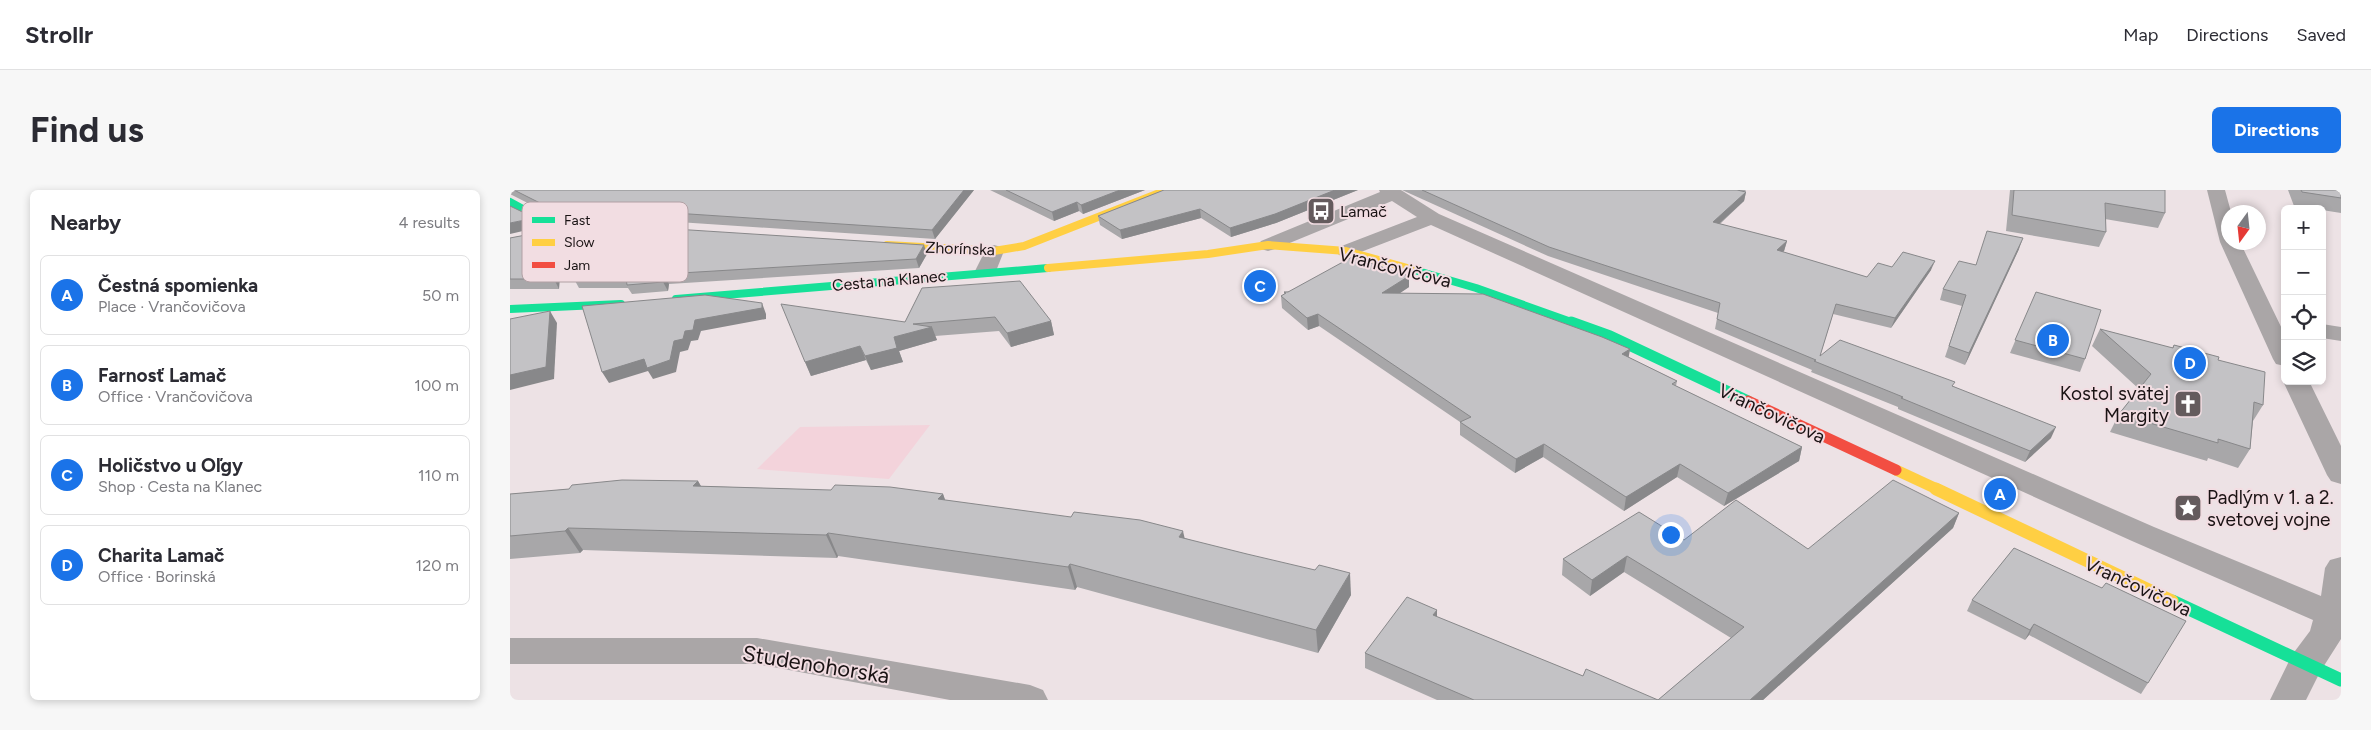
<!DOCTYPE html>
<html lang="en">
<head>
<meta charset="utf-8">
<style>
  :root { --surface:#fff; --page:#f7f7f7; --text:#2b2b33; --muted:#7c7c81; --line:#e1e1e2; --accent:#1a73e8 }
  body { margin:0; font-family:Figtree,sans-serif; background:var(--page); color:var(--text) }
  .controls { position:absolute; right:15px; top:15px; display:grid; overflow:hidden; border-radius:8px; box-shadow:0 2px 8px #0003 }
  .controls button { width:45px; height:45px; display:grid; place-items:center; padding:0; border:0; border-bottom:1px solid var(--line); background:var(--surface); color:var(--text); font:25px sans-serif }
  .compass { position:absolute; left:1711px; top:15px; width:45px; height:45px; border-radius:50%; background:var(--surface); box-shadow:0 2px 8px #0003; rotate:195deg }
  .you { position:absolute; left:1160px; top:344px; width:18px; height:18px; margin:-12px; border:4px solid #fff; border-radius:50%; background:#1a73e8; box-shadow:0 0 0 8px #1a73e833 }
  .badge { display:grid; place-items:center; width:32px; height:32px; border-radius:50%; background:var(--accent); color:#fff; font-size:16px; font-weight:700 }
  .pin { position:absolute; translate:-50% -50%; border:2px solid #fff; box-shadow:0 1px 5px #0006 }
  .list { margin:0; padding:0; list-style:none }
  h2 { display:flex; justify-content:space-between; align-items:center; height:65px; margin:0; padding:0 20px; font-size:21px }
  h2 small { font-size:16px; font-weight:400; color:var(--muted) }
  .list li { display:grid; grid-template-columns:32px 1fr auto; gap:15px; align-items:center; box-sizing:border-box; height:80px; margin:0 10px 10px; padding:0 10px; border:1px solid var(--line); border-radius:8px }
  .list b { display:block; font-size:19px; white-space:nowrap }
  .list p { margin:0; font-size:16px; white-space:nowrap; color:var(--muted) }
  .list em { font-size:16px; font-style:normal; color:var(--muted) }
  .icon { flex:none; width:28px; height:28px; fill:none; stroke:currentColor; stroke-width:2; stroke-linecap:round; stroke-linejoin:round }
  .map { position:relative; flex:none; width:1831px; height:510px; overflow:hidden; border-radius:8px }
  header { display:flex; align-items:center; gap:30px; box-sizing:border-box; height:70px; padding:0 25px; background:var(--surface); border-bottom:1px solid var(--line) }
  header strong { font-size:24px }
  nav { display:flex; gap:28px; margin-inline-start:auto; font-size:18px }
  .intro { display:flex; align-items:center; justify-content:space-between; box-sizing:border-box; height:120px; padding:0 30px }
  h1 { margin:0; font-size:35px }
  .button { padding:12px 22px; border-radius:8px; background:var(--accent); color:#fff; font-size:18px; font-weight:700 }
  main { display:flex; gap:30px; padding:0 30px }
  aside { flex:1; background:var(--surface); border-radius:8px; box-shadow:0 2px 8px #0003 }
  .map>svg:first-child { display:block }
  .green { fill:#f3d3db }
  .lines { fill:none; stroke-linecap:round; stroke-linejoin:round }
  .street { fill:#aaa6a7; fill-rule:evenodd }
  .fast-far2 { stroke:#16e098; stroke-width:8 }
  .fast-far1 { stroke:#16e098; stroke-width:11 }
  .fast { stroke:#16e098; stroke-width:13 }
  .slow-far2 { stroke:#ffcf43; stroke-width:8 }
  .slow-far1 { stroke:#ffcf43; stroke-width:11 }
  .slow { stroke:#ffcf43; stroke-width:13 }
  .jam { stroke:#f24e42; stroke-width:11 }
  .wall { fill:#a8a7a9 }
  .shaded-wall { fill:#88888a }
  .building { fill:#c3c2c5; stroke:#88888a }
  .labels { text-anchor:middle; stroke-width:4; stroke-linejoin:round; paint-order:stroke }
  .far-poi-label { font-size:16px; fill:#1a1314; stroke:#f2dde2; text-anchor:start }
  .far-street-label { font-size:16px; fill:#1a1314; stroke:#f2dde2 }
  .street-label { font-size:19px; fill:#1a1314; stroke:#f2dde2 }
  .poi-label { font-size:19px; fill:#1a1314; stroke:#f2dde2; text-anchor:end }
  .near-street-label { font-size:22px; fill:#1a1314; stroke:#f2dde2 }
  .key { fill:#f2dde2; stroke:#b1a0a4; stroke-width:1 }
  .key-label { font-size:14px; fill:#1a1314 }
</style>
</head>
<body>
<header>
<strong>Strollr</strong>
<nav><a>Map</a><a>Directions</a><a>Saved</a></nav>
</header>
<div class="intro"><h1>Find us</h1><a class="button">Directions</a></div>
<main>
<aside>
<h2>Nearby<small>4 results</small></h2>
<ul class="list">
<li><span class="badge">A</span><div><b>Čestná spomienka</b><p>Place · Vrančovičova</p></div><em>50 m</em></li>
<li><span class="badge">B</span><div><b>Farnosť Lamač</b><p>Office · Vrančovičova</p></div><em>100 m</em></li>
<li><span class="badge">C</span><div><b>Holičstvo u Oľgy</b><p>Shop · Cesta na Klanec</p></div><em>110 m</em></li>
<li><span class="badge">D</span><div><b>Charita Lamač</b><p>Office · Borinská</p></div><em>120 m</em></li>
</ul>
</aside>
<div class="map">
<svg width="1831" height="510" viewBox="0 0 1831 510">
  <rect width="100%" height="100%" fill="#ede2e5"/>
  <path class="green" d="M420,235L379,289L247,279L290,237Z"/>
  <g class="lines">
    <g class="street">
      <path d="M869,0H891L929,24L1644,337L1811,406L1815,378L1820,370L1831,367V449L1810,482L1796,510H1760L1782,465L1800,441L1803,430L1622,351L921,35L843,65L836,67L829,65L826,61L829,57L907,27L882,11L765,59L758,61L751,59L748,55L751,51L870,2Z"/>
      <path d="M1697,0H1715L1721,22H1718V52H1730L1775,145V176L1766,174L1763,169L1710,52Z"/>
      <path d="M484,55L491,57L494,61L484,86L476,87L468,86L465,81L477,57Z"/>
      <path d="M1812,134L1831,137V151L1812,148Z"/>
      <path d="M1775,189V191H1799L1831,256V294L1821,291L1817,285L1773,191Z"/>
      <path d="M0,448H247L520,495L533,500L538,510H440L247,474H0Z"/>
    </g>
    <g class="fast-far2">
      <path d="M0,12L53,41L87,40"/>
      <path d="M901,79L966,98L1064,133"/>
      <path d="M166,109L538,78"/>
      <path d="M0,119L111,114"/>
    </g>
    <path class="fast-far1" d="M1061,132L1100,146L1238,211"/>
    <path class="fast" d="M1662,411L1831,490"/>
    <g class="slow-far2">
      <path d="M377,55L484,61L514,56L657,0"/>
      <path d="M538,78L698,64L758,55L836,61L901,79"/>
    </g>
    <path class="slow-far1" d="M1386,280L1429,300"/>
    <path class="slow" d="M1426,299L1662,411"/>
    <path class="jam" d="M1238,211L1386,280"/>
  </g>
  <g class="wall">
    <path d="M0,0H464L425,49L153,31L57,33L0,4Z"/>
    <path d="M480,0H635L573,24L569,21L544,31Z"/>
    <path d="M654,0H848L766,33L721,47L691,28L612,49L590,35L588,26Z"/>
    <path d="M892,0H1236L1234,2H1236L1234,11L1210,34L1277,51L1274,61L1273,62L1357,87L1382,77L1421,80L1381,138L1323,124L1310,166L1443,196L1541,248L1515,272L1388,219V217L1301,182L1302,180L1205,139L1208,123L1038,66Z"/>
    <path d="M1500,0H1655V23L1648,38L1595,29L1596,42L1589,57L1496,41Z"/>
    <path d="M1778,0H1831V23L1812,20V19H1802L1784,16Z"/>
    <path d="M47,39L50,45L417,64L409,78L159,94L158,101L122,104L118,98H69L64,89L52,51L49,99H0V48Z"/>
    <path d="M1509,59L1455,175L1435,167L1452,116L1430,110L1433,99L1465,75Z"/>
    <path d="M899,86V97L890,103L1120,159L1118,167L1167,191L1166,196L1292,257L1289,271L1214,316L1167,287L1114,321L1033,267L1005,283L950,245V232L809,136L798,140L772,118L771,106L774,104V102Z"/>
    <path d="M412,98L541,131L544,145L501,157L489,141L425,146L427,150L389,161L393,172L361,180L356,170L301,186L295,172L395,132Z"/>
    <path d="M1526,102L1575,169L1570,182L1500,163Z"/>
    <path d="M1590,139L1662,158L1664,155L1708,170L1753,215L1743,231L1740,259L1728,278L1698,268L1697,271L1600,242L1609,224L1629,199L1582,156Z"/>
    <path d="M188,291L191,296L433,304L435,310L675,348L841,405L808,463L567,397L565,400L328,366L327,368L73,360L70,363L0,369V304L59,299Z"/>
    <path d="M1449,323L1443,338L1253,510H927L855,478V463L927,420V427L1073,486L1148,510L1221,448L1114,382L1080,406L1052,385L1053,369L1174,350L1298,359Z"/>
    <path d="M1504,358L1638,493L1631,504L1519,445L1515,450L1457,421L1462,410Z"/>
  </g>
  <g class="shaded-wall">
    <path d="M454,0H464L425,49L422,40Z"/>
    <path d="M610,0H635L573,24L571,15Z"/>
    <path d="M825,0H848L766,33L721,47L720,38Z"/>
    <path d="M1236,2L1234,11L1201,41L1203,32Z"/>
    <path d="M567,12L569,21L544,31L542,22Z"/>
    <path d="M690,19L691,28L612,49L610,40Z"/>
    <path d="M25,28L30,37L0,44V33Z"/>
    <path d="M47,39L52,49L49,99L44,89Z"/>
    <path d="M1513,48L1509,59L1455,175L1459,163Z"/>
    <path d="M1277,51L1274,61L1264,70L1267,60Z"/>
    <path d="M414,55L417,64L409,78L406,69Z"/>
    <path d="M1425,71L1421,80L1381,138L1385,128Z"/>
    <path d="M154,84L159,94L158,101L153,92Z"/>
    <path d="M899,86V97L872,115V103Z"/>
    <path d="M252,113L256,124V129L191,141L188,150L181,151L178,160L170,162L166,182L143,189L138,181L99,193L92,182L164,151L185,130Z"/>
    <path d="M40,121L47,133L44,189L0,200V185Z"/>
    <path d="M808,124L809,136L798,140L797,128Z"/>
    <path d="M541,131L544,145L501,157L497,143Z"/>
    <path d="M422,137L427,150L389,161L393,172L361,180L355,166L384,147Z"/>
    <path d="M350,156L356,170L301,186L295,172Z"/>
    <path d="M1120,159L1118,171L1112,164Z"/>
    <path d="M1546,237L1541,248L1515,272L1520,261Z"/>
    <path d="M1034,254L1033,267L1005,283L1006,269Z"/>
    <path d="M1292,257L1289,271L1214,316L1218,303Z"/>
    <path d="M1170,274L1167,287L1114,321L1116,307Z"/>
    <path d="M188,291L200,313L183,296Z"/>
    <path d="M433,304L441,326L428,309Z"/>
    <path d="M1449,323L1443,338L1253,510H1240Z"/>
    <path d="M58,338L73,360L70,363L55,341Z"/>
    <path d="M673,341L678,363L669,347Z"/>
    <path d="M318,343L328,366L327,368L316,345Z"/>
    <path d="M1117,366L1114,382L1080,406L1082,390Z"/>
    <path d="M560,374L567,397L565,400L558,377Z"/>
    <path d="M840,383L841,405L808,463L806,440Z"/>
    <path d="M927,420V436L923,425Z"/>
    <path d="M1524,434L1519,445L1515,450L1520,440Z"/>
  </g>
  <g class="building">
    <path d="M4,0H454L422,40L149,22L52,24Z"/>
    <path d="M496,0H610L571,15L567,12L542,22Z"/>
    <path d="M654,0H825L765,24L720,38L690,19L610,40L588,26Z"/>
    <path d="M912,0H1227L1236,2L1203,32L1277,51L1267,60L1357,87L1368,73L1382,77L1393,62L1425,71L1385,128L1326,114L1310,166L1330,150L1445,192L1442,196L1546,237L1520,261L1391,208L1393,207L1304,171L1306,170L1207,129L1210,113L1039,57Z"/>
    <path d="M1504,0H1655V23L1595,13L1596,42L1502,25Z"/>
    <path d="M1791,0H1831V8L1792,2Z"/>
    <path d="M0,16L25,28L0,33Z"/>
    <path d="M149,38L414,55L406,69L154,84L153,92L117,95L116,88L64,89L49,40Z"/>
    <path d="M47,39L44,89H0V48Z"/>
    <path d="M1477,41L1513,48L1459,163L1439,156L1456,105L1433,99L1449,71L1466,75Z"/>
    <path d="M842,67L899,86L872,103L973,104L1092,147L1120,159L1112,164L1167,191L1162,194L1292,257L1218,303L1170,274L1116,307L1034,254L1006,269L950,232L961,227L808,124L797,128L771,106L776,103L774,102H778Z"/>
    <path d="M510,91L541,131L497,143L485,127L403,134L422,137L384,147L387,158L355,166L350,156L295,172L271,114L395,132L412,98Z"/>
    <path d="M1526,102L1591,120L1575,169L1505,150Z"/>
    <path d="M195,105L252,113V118L185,130L183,140L175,141L173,149L164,151L160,170L137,178L134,169L92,182L72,116Z"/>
    <path d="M40,121L36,177L0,185V129Z"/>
    <path d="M1590,139L1663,158L1664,155L1709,167L1708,170L1755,182L1753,215L1744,212L1740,259L1708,249V253L1609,224L1641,184Z"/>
    <path d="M112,290L188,291L183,296L321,300L325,295L380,297L433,304L428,309L561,327L564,322L630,330L673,341L669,347L737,364L805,380L809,375L840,383L806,440L560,374L558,377L318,343L316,345L58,338L55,341L0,346V304L59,299L62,295Z"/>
    <path d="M1383,290L1449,323L1240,510H964L855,463L897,407L927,420L923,425L1073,486L1076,479L1148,510L1234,437L1117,366L1082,390L1053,369L1129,322L1174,350L1226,310L1298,359Z"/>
    <path d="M1504,358L1592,398L1596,393L1676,431L1638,493L1524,434L1520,440L1462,410Z"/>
  </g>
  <defs>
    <symbol id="bus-square" viewBox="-11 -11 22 22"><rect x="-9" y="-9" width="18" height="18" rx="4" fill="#645b5d" stroke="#f2dde2"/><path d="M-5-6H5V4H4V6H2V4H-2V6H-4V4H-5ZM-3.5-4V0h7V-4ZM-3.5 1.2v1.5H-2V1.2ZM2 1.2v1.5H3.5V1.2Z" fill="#fff"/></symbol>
    <symbol id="church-square" viewBox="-11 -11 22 22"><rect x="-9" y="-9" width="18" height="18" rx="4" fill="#645b5d" stroke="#f2dde2"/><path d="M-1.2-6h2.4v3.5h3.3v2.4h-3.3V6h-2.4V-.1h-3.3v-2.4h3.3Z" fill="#fff"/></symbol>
    <symbol id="sight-square" viewBox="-11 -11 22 22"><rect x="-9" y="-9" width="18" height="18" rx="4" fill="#645b5d" stroke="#f2dde2"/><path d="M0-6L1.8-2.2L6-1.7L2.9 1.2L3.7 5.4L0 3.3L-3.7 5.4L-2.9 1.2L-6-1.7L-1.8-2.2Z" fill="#fff"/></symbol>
  </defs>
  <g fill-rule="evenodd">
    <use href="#bus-square" x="795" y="5" width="32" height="32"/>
    <use href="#church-square" x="1662" y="198" width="32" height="32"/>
    <use href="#sight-square" x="1662" y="302" width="32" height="32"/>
  </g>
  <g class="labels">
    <g class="far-poi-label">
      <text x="830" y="27">Lamač</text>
    </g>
    <g class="far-street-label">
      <text transform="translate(450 58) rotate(2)" y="6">Zhorínska</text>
      <text transform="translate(379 90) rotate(-5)" y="6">Cesta na Klanec</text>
    </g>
    <g class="street-label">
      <text transform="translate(885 77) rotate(14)" y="7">Vrančovičova</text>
      <text transform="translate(1262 223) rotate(25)" y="7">Vrančovičova</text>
      <text transform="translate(1628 396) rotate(25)" y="7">Vrančovičova</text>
    </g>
    <g class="poi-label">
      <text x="1659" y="210">Kostol svätej<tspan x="1659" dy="22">Margity</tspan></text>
      <text x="1697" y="314" text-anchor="start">Padlým v 1. a 2.<tspan x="1697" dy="22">svetovej vojne</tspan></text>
    </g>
    <g class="near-street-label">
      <text transform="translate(306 474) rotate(9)" y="8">Studenohorská</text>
    </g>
  </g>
  <rect x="12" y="12" width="166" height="80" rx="8" class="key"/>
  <rect x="22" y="27" width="23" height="6" fill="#16e098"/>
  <rect x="22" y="49" width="23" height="7" fill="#ffcf43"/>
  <rect x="22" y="72" width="23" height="6" fill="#f24e42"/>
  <g class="key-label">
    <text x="54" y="35">Fast</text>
    <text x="54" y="57">Slow</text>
    <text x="54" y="80">Jam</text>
  </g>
</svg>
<div class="controls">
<button>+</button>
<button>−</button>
<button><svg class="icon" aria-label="locate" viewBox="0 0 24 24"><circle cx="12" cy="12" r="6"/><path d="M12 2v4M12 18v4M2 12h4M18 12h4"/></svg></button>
<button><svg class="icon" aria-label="layers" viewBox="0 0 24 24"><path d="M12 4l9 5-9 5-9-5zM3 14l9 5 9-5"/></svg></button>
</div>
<svg class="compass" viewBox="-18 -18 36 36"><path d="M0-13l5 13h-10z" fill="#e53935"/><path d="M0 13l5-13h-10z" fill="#7c7c81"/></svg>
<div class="you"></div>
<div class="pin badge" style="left:1490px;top:304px">A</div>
<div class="pin badge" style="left:1543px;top:150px">B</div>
<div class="pin badge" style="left:750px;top:96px">C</div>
<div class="pin badge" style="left:1680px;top:173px">D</div>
</div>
</main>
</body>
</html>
